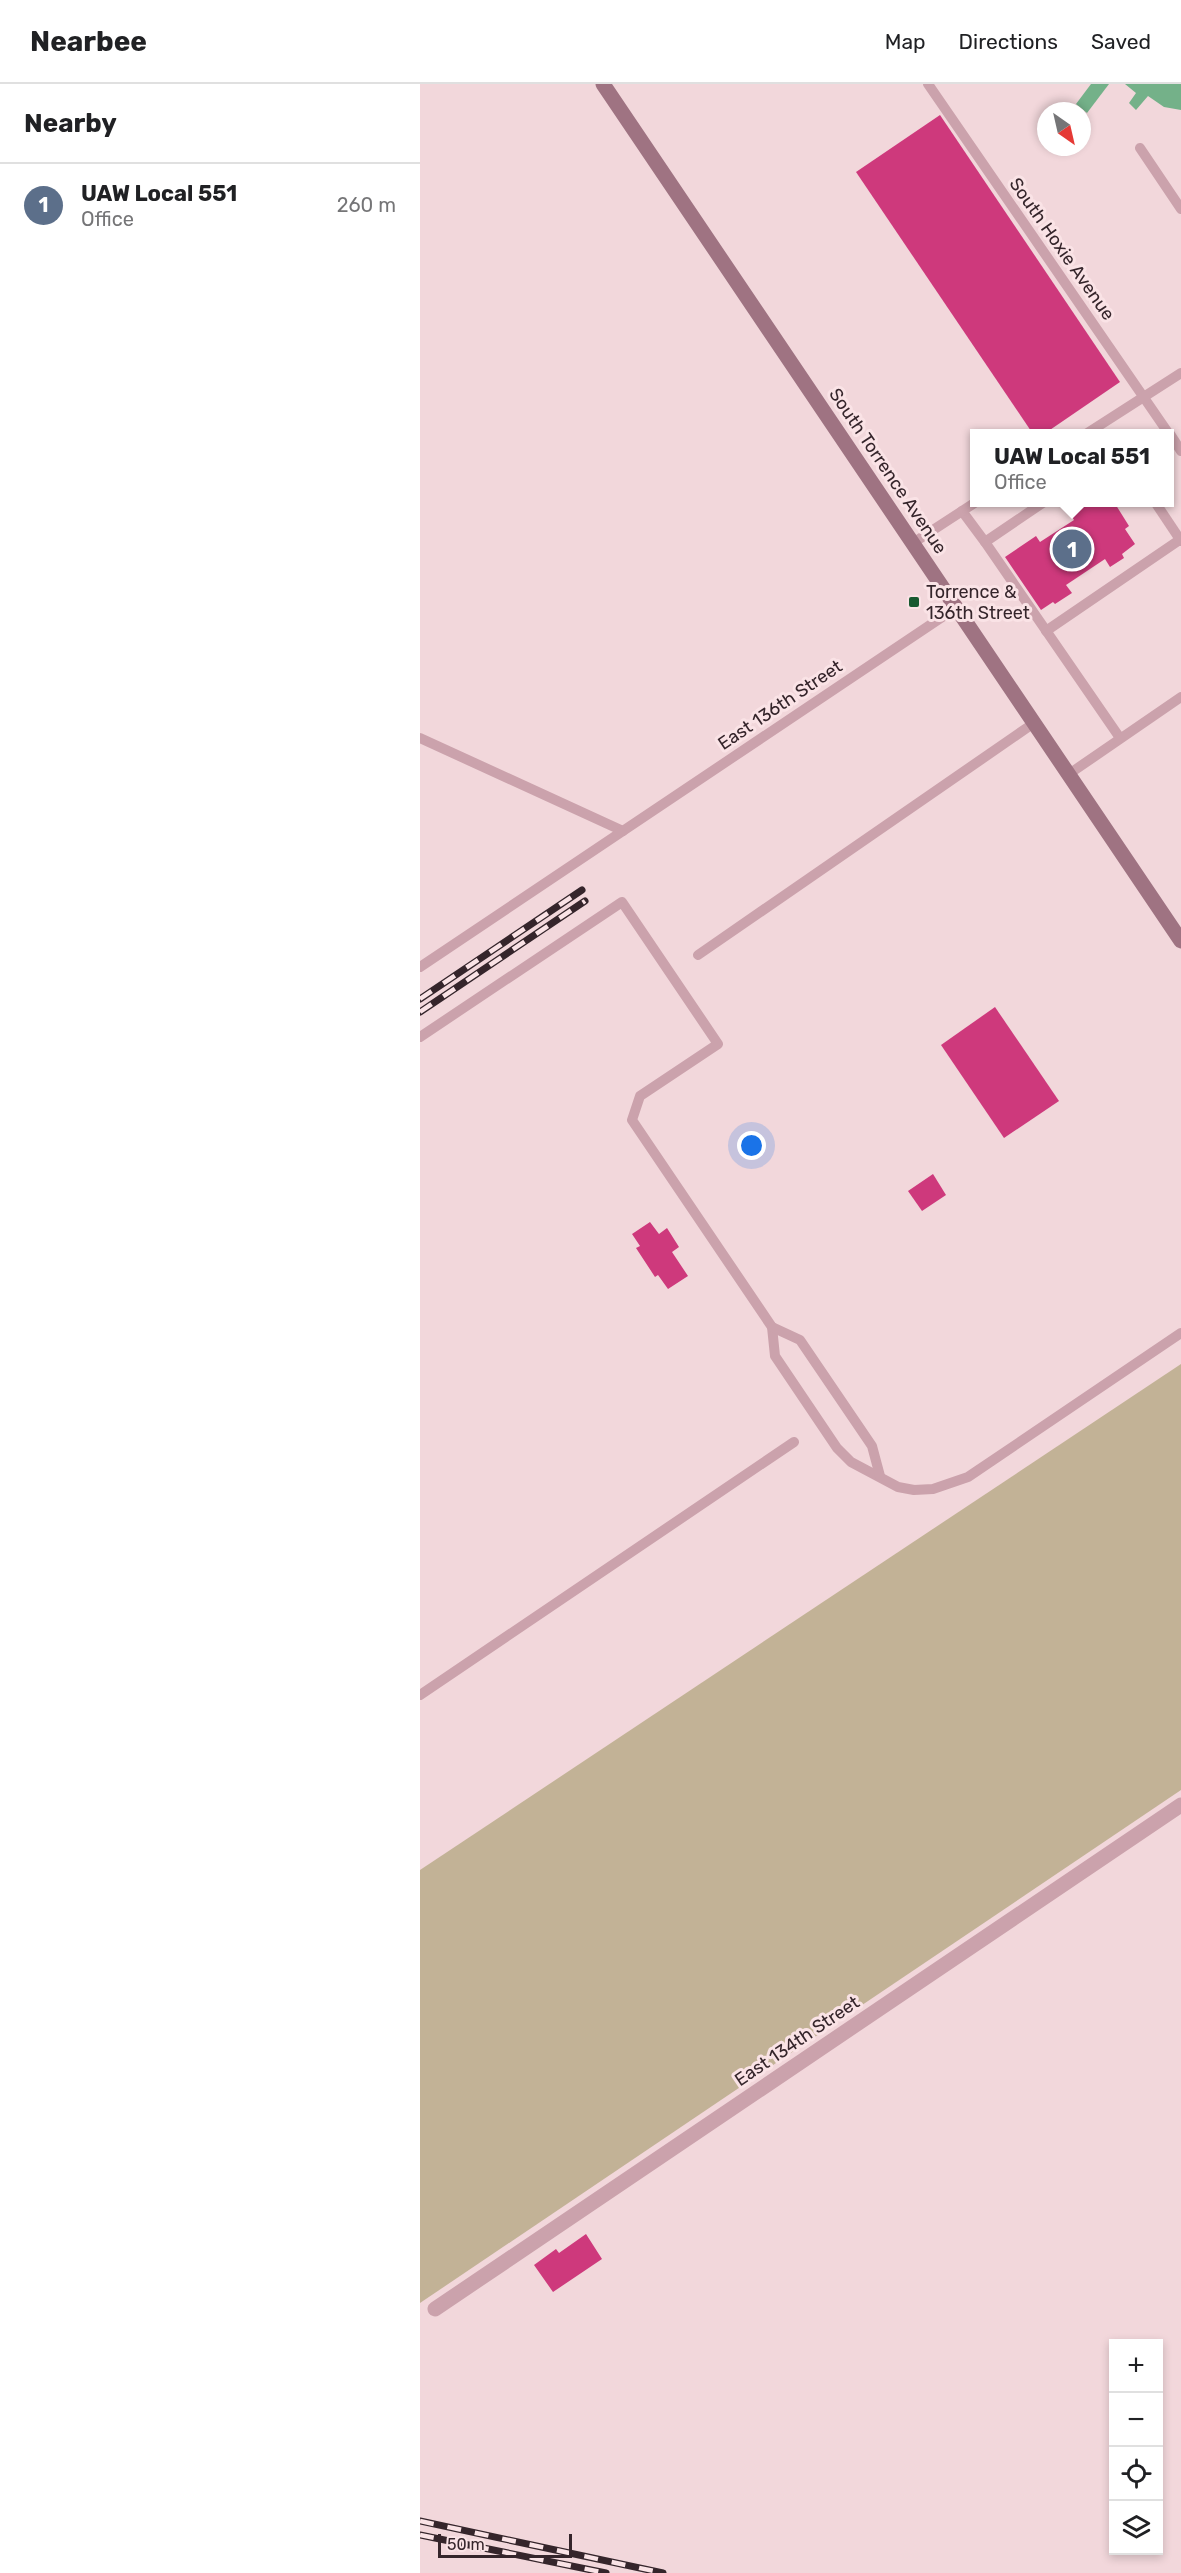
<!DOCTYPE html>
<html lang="en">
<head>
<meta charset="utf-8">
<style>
  :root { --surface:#fff; --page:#f6f6f6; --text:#202124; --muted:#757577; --line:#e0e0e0; --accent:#185930 }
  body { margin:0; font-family:Rubik,sans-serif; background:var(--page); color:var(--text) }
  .controls { position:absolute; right:18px; bottom:18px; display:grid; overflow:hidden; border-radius:0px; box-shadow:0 3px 9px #0003 }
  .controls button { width:54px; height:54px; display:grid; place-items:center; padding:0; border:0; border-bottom:2px solid var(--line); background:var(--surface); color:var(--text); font:30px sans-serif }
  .compass { position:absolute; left:617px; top:18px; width:54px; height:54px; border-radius:50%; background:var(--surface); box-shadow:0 3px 9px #0003; rotate:146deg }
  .scale { position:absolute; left:18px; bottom:15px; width:134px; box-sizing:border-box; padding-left:6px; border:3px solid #35252b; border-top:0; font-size:16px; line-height:21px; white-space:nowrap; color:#35252b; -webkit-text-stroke:4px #fae3e6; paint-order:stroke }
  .you { position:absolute; left:332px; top:1062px; width:21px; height:21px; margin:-15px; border:4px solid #fff; border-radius:50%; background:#1a73e8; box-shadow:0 0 0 9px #1a73e833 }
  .badge { display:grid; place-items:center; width:39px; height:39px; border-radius:50%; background:var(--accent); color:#fff; font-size:20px; font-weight:700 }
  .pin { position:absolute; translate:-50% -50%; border:3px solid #fff; box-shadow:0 2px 6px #0006 }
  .popup { position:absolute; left:550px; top:345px; width:204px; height:78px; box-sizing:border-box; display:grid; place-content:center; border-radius:0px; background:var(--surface); filter:drop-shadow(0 2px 4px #0005); font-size:20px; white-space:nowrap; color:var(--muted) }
  .popup b { font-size:22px; color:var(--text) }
  .popup::after { content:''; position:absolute; left:50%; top:100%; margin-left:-12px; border:12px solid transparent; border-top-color:var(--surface) }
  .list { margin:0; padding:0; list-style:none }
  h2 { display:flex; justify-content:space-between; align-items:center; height:78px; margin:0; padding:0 24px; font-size:26px }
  h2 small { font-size:20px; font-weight:400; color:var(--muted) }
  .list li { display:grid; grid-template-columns:39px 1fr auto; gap:18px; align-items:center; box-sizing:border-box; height:84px; padding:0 24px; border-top:2px solid var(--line) }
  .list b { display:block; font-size:22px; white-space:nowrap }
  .list p { margin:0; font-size:20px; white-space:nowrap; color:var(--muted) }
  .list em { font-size:20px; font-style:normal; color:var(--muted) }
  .icon { flex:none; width:33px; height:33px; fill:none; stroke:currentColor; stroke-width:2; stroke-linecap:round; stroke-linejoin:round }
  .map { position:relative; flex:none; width:761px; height:2489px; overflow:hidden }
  header { display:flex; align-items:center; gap:36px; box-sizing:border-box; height:84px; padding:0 30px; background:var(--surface); border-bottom:2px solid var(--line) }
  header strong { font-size:28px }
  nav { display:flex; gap:33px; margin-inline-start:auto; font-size:21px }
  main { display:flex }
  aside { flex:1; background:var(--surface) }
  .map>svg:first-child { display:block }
  .green { fill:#c2b296 }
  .water { fill:#74b189 }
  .building { fill:#ce397c }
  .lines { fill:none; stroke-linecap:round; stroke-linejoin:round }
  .lane { stroke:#cba2ac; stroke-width:10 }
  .street { stroke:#cba2ac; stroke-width:15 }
  .secondary { stroke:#9f7382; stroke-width:15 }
  .rail-casing { stroke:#35252b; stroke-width:7 }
  .rail { stroke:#fae3e6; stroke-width:4.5; stroke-dasharray:14; stroke-linecap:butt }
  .poi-dot { fill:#185930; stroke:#fae3e6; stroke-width:2 }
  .labels { text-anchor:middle; stroke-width:6; stroke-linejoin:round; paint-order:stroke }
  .street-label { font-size:18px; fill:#35252b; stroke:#fae3e6 }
  .poi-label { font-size:18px; fill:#35252b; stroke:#fae3e6; text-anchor:start }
</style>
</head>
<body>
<header>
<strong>Nearbee</strong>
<nav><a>Map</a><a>Directions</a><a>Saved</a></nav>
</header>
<main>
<aside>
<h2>Nearby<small></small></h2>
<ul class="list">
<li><span class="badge" style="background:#5c6f8a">1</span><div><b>UAW Local 551</b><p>Office</p></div><em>260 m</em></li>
</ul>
</aside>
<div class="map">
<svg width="761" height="2489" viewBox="0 0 761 2489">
  <rect width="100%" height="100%" fill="#f2d7db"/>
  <path class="green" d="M761,1280V1706L0,2219V1786Z"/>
  <g class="water">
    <path d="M671,0H689L667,29L656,20Z"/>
    <path d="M705,0H761V26L744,23L728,12L716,26L709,19L716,9Z"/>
  </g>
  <g class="building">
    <path d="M520,31L700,298L624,350H613L436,88Z"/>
    <path d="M663,418H694L709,442L705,445L715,460L702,470L704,474L690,483L685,475L646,501L652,509L635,520L633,518L621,526L585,473L616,452L620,458L654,436L649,428Z"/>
    <path d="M575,923L639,1017L584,1054L521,961Z"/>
    <path d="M513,1090L526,1111L502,1127L488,1107Z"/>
    <path d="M230,1138L239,1150L247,1144L259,1163L252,1168L268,1192L248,1205L238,1191L235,1193L216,1164L220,1162L212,1150Z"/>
    <path d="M166,2150L182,2175L133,2208L114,2181L136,2165L139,2169Z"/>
  </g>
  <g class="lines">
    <g class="lane">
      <path d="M508,0L749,350"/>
      <path d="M720,64L761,125"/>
      <path d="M666,350L761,289"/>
      <path d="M750,350L761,367"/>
      <path d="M735,418L761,457"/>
      <path d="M542,427L565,458L624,418"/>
      <path d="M565,458L700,654"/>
      <path d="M493,459L556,418"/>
      <path d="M626,547L761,455"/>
      <path d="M0,654L203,747"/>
      <path d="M649,690L761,613"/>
      <path d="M278,871L614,639"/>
      <path d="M0,883L537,523"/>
      <path d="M0,953L202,818L298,960L220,1012L212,1036L352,1243L355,1272L417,1364L431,1378L478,1403L494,1406L513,1405L548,1393L761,1249"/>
      <path d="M352,1243L380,1256L452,1362L460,1392"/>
      <path d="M0,1611L374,1358"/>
    </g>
    <path class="street" d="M15,2225L761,1721"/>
    <path class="secondary" d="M183,0L761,857"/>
    <defs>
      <g id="rail">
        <path d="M0,915L162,806"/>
        <path d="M0,928L165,817"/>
        <path d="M0,2437L243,2489"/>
        <path d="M0,2451L186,2489"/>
      </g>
    </defs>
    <use href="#rail" class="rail-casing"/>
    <use href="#rail" class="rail"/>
  </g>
  <rect class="poi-dot" x="488" y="512" width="12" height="12" rx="3"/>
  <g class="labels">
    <g class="street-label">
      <text transform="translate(642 165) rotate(55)" y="6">South Hoxie Avenue</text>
      <text transform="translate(468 387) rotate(56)" y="6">South Torrence Avenue</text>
      <text transform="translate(360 621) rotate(-34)" y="6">East 136th Street</text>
      <text transform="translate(377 1957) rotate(-34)" y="6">East 134th Street</text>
    </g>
    <g class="poi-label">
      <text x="506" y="514">Torrence &amp;<tspan x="506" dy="21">136th Street</tspan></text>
    </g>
  </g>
</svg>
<div class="controls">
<button>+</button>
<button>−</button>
<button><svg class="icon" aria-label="locate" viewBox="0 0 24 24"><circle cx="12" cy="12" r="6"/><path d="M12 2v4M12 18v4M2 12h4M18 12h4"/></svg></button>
<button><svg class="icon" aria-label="layers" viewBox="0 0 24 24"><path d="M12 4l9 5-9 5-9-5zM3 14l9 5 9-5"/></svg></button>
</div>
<svg class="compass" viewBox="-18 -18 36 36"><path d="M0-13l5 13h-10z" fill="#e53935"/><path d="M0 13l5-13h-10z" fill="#757577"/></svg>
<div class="scale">50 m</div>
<div class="you"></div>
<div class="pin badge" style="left:652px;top:465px;background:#5c6f8a">1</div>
<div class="popup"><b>UAW Local 551</b>Office</div>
</div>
</main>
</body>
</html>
